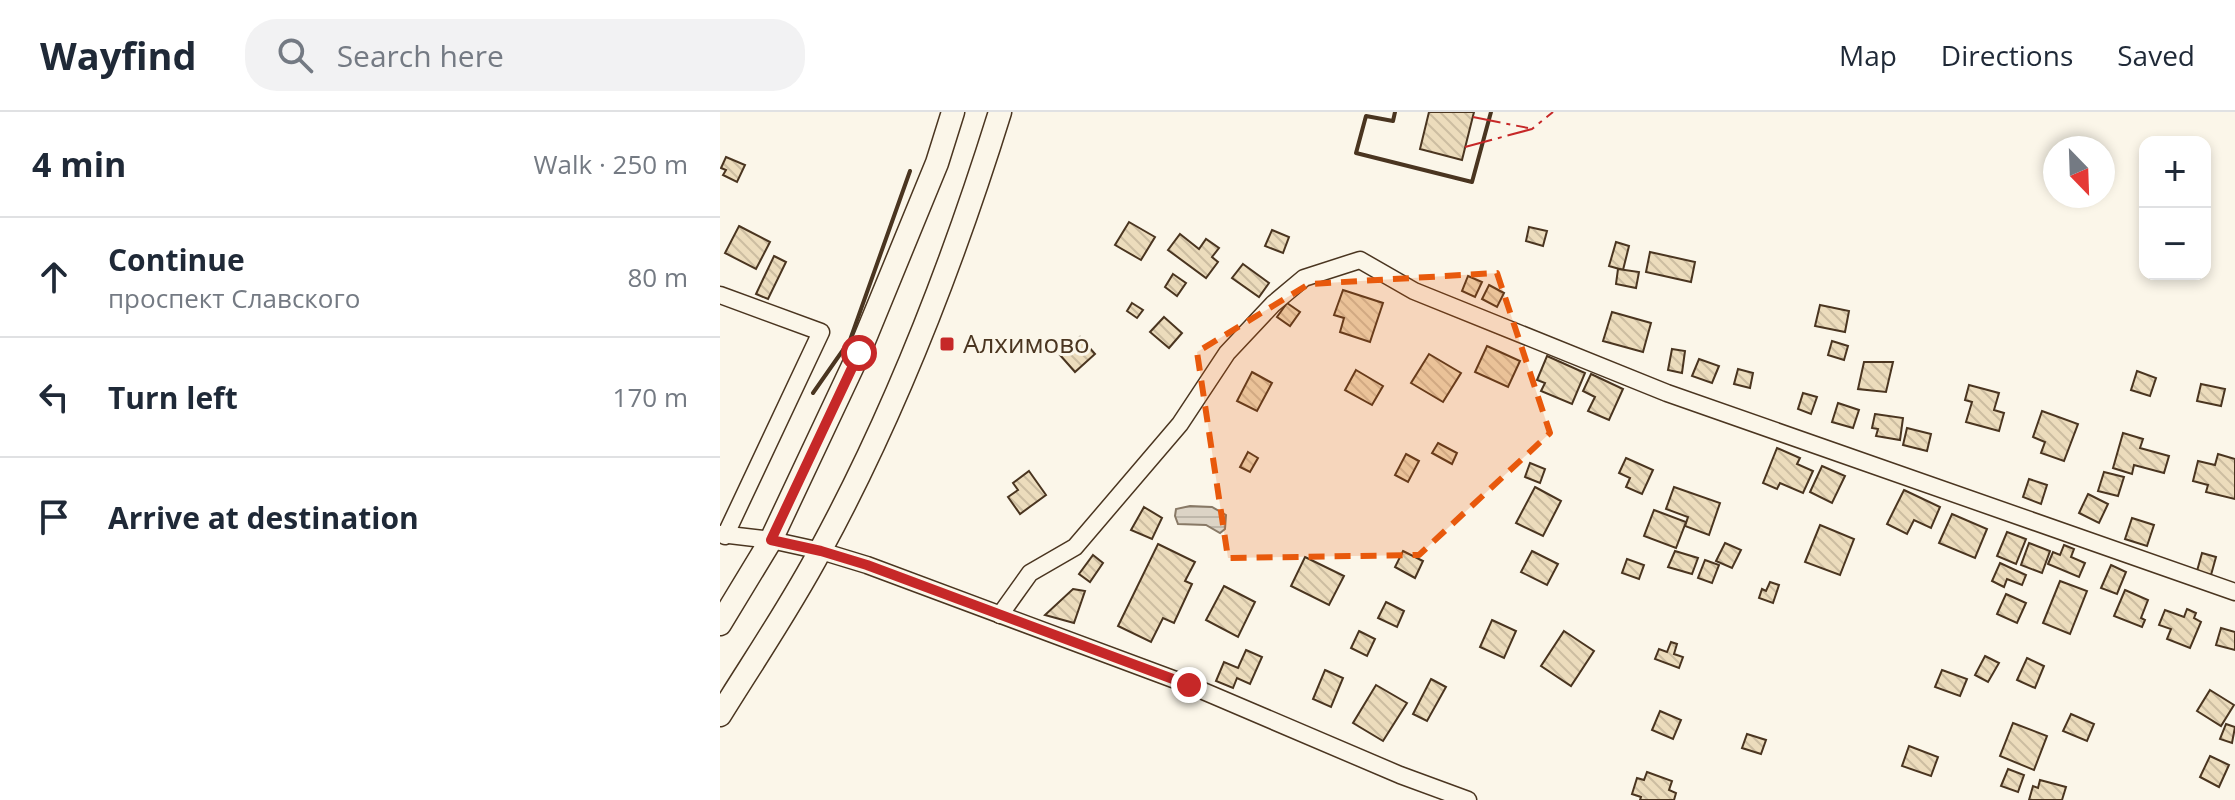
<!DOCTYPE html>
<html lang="en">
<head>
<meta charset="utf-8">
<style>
  :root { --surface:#fff; --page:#f2f2f3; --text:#1f2937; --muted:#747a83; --line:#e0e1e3 }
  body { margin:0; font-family:"Open Sans",sans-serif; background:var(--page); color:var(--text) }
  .controls { position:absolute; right:24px; top:24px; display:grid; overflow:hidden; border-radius:16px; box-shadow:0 4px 12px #0003 }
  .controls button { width:72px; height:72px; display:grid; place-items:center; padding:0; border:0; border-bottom:2px solid var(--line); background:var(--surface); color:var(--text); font:40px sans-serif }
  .compass { position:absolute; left:1323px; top:24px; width:72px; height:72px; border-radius:50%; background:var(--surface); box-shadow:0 4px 12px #0003; rotate:157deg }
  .stop { position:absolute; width:24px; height:24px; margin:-18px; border:6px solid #c62828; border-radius:50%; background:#fff }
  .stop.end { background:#c62828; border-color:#fff; box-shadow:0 2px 8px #0008 }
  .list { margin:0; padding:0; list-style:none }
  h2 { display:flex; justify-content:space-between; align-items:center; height:104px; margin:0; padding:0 32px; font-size:34px }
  h2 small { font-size:26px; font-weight:400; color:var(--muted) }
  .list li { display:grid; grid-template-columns:52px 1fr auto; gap:24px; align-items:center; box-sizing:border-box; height:120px; padding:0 32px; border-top:2px solid var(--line) }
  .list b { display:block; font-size:30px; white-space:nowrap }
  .list p { margin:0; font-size:26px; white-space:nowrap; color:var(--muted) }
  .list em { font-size:26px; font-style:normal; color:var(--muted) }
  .icon { flex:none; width:44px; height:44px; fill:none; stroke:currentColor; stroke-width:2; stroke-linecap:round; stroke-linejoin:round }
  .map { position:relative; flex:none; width:1515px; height:688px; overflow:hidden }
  header { display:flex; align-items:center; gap:48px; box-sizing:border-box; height:112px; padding:0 40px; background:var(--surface); border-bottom:2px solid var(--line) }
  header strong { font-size:38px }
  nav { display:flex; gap:44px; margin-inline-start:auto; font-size:28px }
  .search { width:560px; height:72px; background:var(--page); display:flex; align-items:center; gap:20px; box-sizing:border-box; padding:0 28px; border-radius:32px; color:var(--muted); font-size:30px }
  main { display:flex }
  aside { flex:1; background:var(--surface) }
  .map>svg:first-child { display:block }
  .water { fill:url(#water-rules); stroke:#887966; stroke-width:2 }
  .building { fill:url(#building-back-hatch); stroke:#4a3520; stroke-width:2 }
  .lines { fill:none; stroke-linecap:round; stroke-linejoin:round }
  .minor-casing { stroke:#4a3520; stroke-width:19 }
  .secondary-casing { stroke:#4a3520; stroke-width:25 }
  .minor { stroke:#fbf6e9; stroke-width:16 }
  .secondary { stroke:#fbf6e9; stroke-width:22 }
  .wall { stroke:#4a3520; stroke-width:4 }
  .power { stroke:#c62828; stroke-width:2; stroke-dasharray:28 6 4 6; stroke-linecap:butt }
  .route { stroke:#c62828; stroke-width:10 }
  .marked { fill:#e8590c; fill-opacity:0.2; stroke:#e8590c; stroke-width:6; stroke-dasharray:16 10; stroke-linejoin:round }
  .poi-dot { fill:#c62828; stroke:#fbf6e9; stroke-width:3 }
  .labels { text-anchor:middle; stroke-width:6; stroke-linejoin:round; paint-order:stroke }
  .poi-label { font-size:26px; fill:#4a3520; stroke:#fbf6e9; text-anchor:start }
</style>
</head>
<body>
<header>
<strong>Wayfind</strong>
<div class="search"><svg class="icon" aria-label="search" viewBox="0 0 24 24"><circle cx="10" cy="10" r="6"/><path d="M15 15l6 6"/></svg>Search here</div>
<nav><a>Map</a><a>Directions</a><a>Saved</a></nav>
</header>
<main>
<aside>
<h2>4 min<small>Walk · 250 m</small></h2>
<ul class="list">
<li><svg class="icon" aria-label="ahead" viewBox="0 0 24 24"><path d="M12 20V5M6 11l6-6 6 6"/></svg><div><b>Continue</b><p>проспект Славского</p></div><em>80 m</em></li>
<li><svg class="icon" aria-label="left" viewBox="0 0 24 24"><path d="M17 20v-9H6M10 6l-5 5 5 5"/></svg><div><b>Turn left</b></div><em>170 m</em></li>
<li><svg class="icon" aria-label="arrive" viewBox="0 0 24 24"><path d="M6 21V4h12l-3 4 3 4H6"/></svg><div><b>Arrive at destination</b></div></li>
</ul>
</aside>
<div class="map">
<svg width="1515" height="688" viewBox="0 0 1515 688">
  <defs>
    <pattern id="water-rules" width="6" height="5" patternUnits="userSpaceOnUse" patternTransform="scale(2)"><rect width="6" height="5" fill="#dcd4c6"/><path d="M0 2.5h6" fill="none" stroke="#beb7aa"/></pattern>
    <pattern id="building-back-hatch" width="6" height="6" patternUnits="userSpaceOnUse" patternTransform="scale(2)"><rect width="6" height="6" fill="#ecdcbc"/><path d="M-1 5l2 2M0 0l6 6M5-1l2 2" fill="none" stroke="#ccbda1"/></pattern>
  </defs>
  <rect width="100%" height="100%" fill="#fbf6e9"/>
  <path class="water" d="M470,394L492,395L506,403L505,417L500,421L486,413L458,412L455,404L456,397Z"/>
  <g class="building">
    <path d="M709,0H754L742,48L700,37Z"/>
    <path d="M6,45L25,53L17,70L3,63L6,58L1,56Z"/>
    <path d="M409,110L435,125L421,148L395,133Z"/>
    <path d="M19,114L50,130L36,157L5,141Z"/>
    <path d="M809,115L827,119L823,134L806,129Z"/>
    <path d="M552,118L569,125L563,141L545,134Z"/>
    <path d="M460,122L479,137L486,127L499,136L492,145L498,150L486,166L448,138Z"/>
    <path d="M896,130L909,134L903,158L889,154Z"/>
    <path d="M930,140L975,150L971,170L926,160Z"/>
    <path d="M54,144L66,150L48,187L36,182Z"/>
    <path d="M523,152L549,171L539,185L512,166Z"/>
    <path d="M898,157L919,160L916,176L896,172Z"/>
    <path d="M453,162L466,171L457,184L445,175Z"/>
    <path d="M748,164L762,170L755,185L742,179Z"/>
    <path d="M769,173L784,181L777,195L762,187Z"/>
    <path d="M623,178L663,191L650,230L620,220L624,206L614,203Z"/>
    <path d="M412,191L423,198L417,206L407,199Z"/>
    <path d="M567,191L580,200L570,214L557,205Z"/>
    <path d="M1100,193L1129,199L1125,220L1095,214Z"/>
    <path d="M892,200L931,211L923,240L883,229Z"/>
    <path d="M444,205L462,221L449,236L430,220Z"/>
    <path d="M360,225L375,242L355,260L340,243Z"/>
    <path d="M1112,229L1128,234L1124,248L1108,243Z"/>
    <path d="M767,234L800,249L788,275L755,260Z"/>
    <path d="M952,237L965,239L962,261L948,258Z"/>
    <path d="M709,242L741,261L723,290L691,271Z"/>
    <path d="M827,244L865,261L852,292L821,279L825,271L817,268Z"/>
    <path d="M979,247L999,254L992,271L972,264Z"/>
    <path d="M1144,250H1173L1166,280L1138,277Z"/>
    <path d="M1018,257L1033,261L1030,276L1014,272Z"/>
    <path d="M636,258L663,274L652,293L625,278Z"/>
    <path d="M1417,259L1436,266L1430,284L1411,278Z"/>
    <path d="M532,260L552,271L537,299L517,289Z"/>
    <path d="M871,262L903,277L889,308L868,299L875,285L863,279Z"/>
    <path d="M1481,272L1505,277L1501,294L1477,289Z"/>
    <path d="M1249,273L1279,281L1274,298L1284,301L1279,319L1246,310L1252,290L1245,288Z"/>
    <path d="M1083,281L1097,285L1091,302L1078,297Z"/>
    <path d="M1118,291L1139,298L1133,316L1112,310Z"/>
    <path d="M1322,299L1358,312L1344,349L1321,341L1325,330L1313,325Z"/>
    <path d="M1155,302L1183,306L1180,328L1156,324L1158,317L1152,316Z"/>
    <path d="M1187,316L1211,322L1207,339L1183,333Z"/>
    <path d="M1403,321L1423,327L1420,336L1449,344L1444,361L1414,353L1412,362L1393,356Z"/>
    <path d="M718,331L737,341L732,352L712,341Z"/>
    <path d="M1057,336L1080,346L1077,352L1093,359L1083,381L1060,371L1057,377L1043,371Z"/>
    <path d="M528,340L538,346L530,360L520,355Z"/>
    <path d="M686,342L699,349L688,370L675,363Z"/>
    <path d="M1498,342L1515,347V387L1486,380L1488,373L1473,369L1478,349L1495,353Z"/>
    <path d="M906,346L933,358L922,382L906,375L910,366L899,361Z"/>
    <path d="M810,351L825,357L820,371L805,365Z"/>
    <path d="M1102,354L1125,364L1112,391L1090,380Z"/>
    <path d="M309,359L326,383L300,402L288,385L298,378L293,371Z"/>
    <path d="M1384,360L1404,365L1398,384L1378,379Z"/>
    <path d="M1309,367L1327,373L1321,392L1303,385Z"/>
    <path d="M815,375L841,389L823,424L796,411Z"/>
    <path d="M954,375L1000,391L989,423L965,414L968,405L946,397Z"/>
    <path d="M1184,378L1220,395L1211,416L1194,408L1187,422L1167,412Z"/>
    <path d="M1368,382L1388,392L1379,411L1359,401Z"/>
    <path d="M424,395L442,406L432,427L411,418Z"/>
    <path d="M934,398L966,410L956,436L924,424Z"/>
    <path d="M1232,402L1267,417L1255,446L1219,431Z"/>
    <path d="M1412,406L1434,413L1427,434L1405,427Z"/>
    <path d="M1100,413L1134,427L1120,463L1085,450Z"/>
    <path d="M1287,420L1306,427L1296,452L1277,444Z"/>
    <path d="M1005,431L1021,438L1012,456L996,449Z"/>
    <path d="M1309,431L1330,439L1322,461L1301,453Z"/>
    <path d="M438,432L475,450L465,469L472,472L454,511L443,506L431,530L398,514Z"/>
    <path d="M1344,433L1354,437L1351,445L1365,451L1359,465L1328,452L1333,440L1340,443Z"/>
    <path d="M683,439L703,449L695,466L675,455Z"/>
    <path d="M812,439L838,452L827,473L801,460Z"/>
    <path d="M955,439L978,446L972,462L948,455Z"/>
    <path d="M1482,441L1496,445L1491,463L1477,459Z"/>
    <path d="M373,443L383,451L370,470L359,462Z"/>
    <path d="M585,445L624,464L609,493L571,474Z"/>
    <path d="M907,447L924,453L919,467L902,461Z"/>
    <path d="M985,448L999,453L992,471L978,466Z"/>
    <path d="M1280,451L1306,463L1302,473L1287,467L1284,475L1272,469Z"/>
    <path d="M1391,453L1406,460L1397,482L1381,476Z"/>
    <path d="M1340,469L1367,479L1350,522L1323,511Z"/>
    <path d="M1050,470L1059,473L1053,491L1039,486L1042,477L1046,479Z"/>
    <path d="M504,474L535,490L518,525L486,508Z"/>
    <path d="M353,477L365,479L354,511L325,503Z"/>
    <path d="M1405,478L1428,488L1421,506L1425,508L1422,515L1394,504Z"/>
    <path d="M1286,482L1306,491L1297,511L1277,502Z"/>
    <path d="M666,490L684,499L677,515L658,506Z"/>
    <path d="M1467,497L1476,501L1474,506L1481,510L1470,536L1447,527L1451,517L1439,513L1445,498L1464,505Z"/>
    <path d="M772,508L796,519L784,546L760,535Z"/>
    <path d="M1501,516L1515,520V538L1496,533Z"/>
    <path d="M639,519L655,527L647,544L631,536Z"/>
    <path d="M844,519L874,539L851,574L821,554Z"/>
    <path d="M951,530L957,532L954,542L963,545L959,556L935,547L939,537L947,540Z"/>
    <path d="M526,538L542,545L530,572L517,566L513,576L496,569L504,550L518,556Z"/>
    <path d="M1265,544L1279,551L1268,570L1255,563Z"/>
    <path d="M1307,546L1324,554L1315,576L1297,568Z"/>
    <path d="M605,558L623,566L611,595L593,587Z"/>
    <path d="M1222,558L1247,567L1240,584L1215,575Z"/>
    <path d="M711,567L726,575L707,609L693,602Z"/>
    <path d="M656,573L687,591L663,629L633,611Z"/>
    <path d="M1490,578L1514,593L1501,614L1477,599Z"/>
    <path d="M940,599L961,608L953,627L932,618Z"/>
    <path d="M1351,602L1374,612L1367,629L1343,619Z"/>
    <path d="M1293,611L1327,624L1314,658L1280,644Z"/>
    <path d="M1506,612L1515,615L1512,631L1500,627Z"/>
    <path d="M1027,622L1046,628L1041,642L1022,636Z"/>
    <path d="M1189,634L1218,645L1211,664L1182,654Z"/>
    <path d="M1490,644L1509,653L1499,675L1480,665Z"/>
    <path d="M1288,657L1304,663L1298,680L1281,674Z"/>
    <path d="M927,660L952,669L949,678L956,681L954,688H920L921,685L912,682L917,666L924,668Z"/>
    <path d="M1320,668L1346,675L1342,688H1309L1313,674L1318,676Z"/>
  </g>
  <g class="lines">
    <defs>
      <g id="minor">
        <path d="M0,183L101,220L5,424"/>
        <path d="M0,422L51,428L101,439L147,453L469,573L680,663L748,688"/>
        <path d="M280,503L310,461L355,435L460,312L507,241L553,192L584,166L640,148L694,179L947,281L1515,480"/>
      </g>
      <g id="secondary">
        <path d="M0,512L51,428L139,241L217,51L233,0"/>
        <path d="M0,603C34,548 71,494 101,437C176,299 233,151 280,0"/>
      </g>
    </defs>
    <use href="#minor" class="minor-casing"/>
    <use href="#secondary" class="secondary-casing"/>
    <use href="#minor" class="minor"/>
    <use href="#secondary" class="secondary"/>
    <g class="wall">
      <path d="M675,0L673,9L646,4L636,41L752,70L771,0"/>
      <path d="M93,281L130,228L190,59"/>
    </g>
    <g class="power">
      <path d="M753,5L808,16"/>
      <path d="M745,35L812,17L833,0"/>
    </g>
  </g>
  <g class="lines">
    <path class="route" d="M139,241L51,428L101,439L147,453L469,573"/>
  </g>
  <path class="marked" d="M777,161L830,321L699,443L508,446L477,240L589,172Z"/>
  <rect class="poi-dot" x="219" y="224" width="16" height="16" rx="4"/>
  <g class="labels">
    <g class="poi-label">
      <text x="243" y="241">Алхимово</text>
    </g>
  </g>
</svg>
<div class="controls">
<button>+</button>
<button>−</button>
</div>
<svg class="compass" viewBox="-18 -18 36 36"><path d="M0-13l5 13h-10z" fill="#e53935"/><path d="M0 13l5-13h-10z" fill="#747a83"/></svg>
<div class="stop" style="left:139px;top:241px"></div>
<div class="stop end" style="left:469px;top:573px"></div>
</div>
</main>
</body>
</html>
